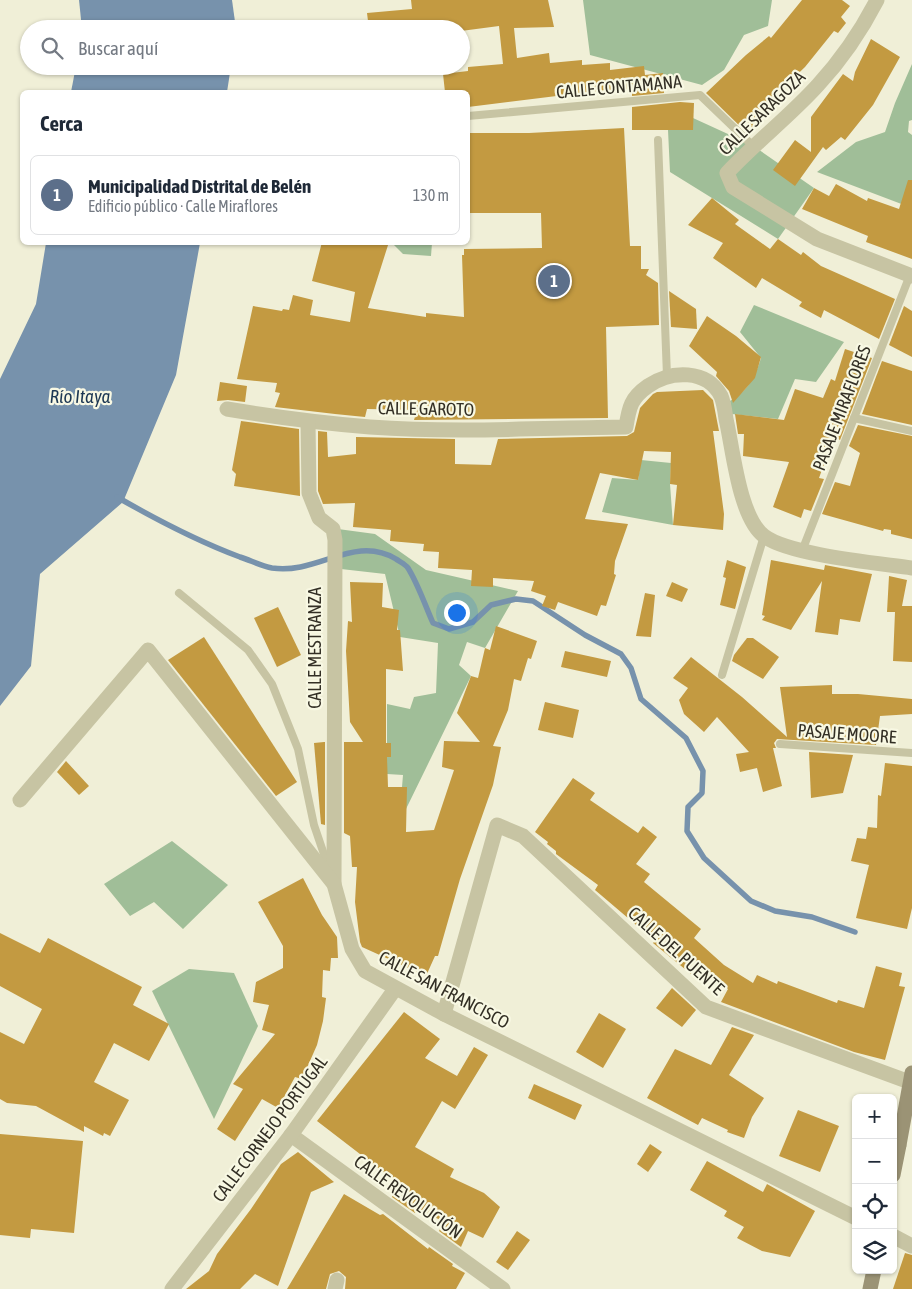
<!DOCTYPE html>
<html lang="es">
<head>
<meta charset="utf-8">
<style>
  :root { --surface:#fff; --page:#f2f2f3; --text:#1f2937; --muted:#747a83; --line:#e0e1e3; --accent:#1c3753 }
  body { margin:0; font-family:"Asap Condensed",sans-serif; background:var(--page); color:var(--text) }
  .controls { position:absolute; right:15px; bottom:15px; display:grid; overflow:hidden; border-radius:8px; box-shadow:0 1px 4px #0004 }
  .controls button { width:45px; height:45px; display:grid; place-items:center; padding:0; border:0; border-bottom:1px solid var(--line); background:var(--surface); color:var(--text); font:25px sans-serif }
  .you { position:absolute; left:456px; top:612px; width:18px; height:18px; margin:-12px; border:4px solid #fff; border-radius:50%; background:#1a73e8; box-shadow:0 0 0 8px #1a73e833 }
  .badge { display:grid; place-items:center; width:32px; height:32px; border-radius:50%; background:var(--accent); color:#fff; font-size:16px; font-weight:700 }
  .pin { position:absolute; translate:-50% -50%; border:2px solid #fff; box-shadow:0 1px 5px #0006 }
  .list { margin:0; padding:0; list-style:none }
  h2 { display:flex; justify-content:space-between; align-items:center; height:65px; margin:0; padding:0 20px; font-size:21px }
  h2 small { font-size:16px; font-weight:400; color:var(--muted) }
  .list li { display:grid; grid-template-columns:32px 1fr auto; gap:15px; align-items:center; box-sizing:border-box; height:80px; margin:0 10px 10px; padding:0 10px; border:1px solid var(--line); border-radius:8px }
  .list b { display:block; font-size:19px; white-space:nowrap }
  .list p { margin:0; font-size:16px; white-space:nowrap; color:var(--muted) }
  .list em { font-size:16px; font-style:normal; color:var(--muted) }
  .icon { flex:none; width:28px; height:28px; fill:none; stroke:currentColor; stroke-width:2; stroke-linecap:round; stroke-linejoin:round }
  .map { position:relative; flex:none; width:912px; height:1289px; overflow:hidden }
  .search { position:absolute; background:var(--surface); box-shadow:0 1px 4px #0004; left:20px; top:20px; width:450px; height:55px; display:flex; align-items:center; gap:12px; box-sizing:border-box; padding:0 18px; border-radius:28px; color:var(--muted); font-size:19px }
  .panel { position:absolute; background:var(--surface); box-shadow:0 1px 4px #0004; left:20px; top:90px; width:450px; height:155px; border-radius:8px }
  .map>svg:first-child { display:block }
  .green { fill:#a0be98 }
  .water { fill:#7792ac }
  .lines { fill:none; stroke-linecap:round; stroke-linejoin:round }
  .stream { stroke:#7792ac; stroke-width:5.5 }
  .building { fill:#c39a41 }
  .lane { stroke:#c7c4a3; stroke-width:8 }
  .street { stroke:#c7c4a3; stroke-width:15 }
  .secondary { stroke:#9b9375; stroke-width:15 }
  .secondary-bridge { stroke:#9b9375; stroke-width:15 }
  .labels { text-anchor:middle; stroke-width:4.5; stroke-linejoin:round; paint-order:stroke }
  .street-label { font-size:18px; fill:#332f25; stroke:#f8f8e3 }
  .water-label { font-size:19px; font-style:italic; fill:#1c3753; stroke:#f8f8e3 }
</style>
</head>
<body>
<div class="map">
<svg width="912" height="1289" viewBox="0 0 912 1289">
  <rect width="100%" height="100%" fill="#f0efd7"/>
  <g class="green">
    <path d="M583,0H772L768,26L744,35L724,70L702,85L590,55Z"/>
    <path d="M912,64V120L909,121L908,132L912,135V208L817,172L856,142L885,132L895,103Z"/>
    <path d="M693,118L752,145L814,188L778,239L670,172L668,130H693Z"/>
    <path d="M392,243H432L431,256L403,254Z"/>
    <path d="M754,305L844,342L816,382L795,379L778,419L732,414L730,401C748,391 755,377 761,358L740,332Z"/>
    <path d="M641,460L671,463L670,484L673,525L602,512L612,478L638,480Z"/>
    <path d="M338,529L375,534L426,570L518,591L485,648L467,642L459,665L471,676L406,809L402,787L403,775L387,774V704L410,709L414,697L436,693L438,643L400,637L385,574L341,569Z"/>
    <path d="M172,841L228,885L183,929L154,902L130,916L104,884Z"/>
    <path d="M189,969L234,973L258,1026L214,1119L152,991Z"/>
  </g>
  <g class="water">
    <path d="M79,0H232L236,29H82Z"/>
    <path d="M76,66H231L227,92H71Z"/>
    <path d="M46,243H200L176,375L123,502L40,574L31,666L0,706V379L36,304Z"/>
  </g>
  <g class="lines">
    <path class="stream" d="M117,497C157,520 197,541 240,557C250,560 261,566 272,568C318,575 354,534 396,559C400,562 405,564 408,568C418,584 425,605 433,623L449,629L473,622L491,605L516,599L533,601L585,635L621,654L631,668L641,699L686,738L703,771L702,793L688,807L687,831L704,858L751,901L775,911L812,917L855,932"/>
  </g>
  <g class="building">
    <path d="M411,0H548L554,27L514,28L517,58L549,53L550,63L582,60V65L610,63V70L644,66L645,75L663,73L664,93L632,96V89L605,90L468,107V92H445L443,74L468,71V67L503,64L499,26L461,31V29H369L367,13L412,9Z"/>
    <path d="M802,0H842L850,6L841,17L846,23L838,33L834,31L805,67L779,92L782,95L760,115L763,118L747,133L706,93L746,55L769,36L771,38Z"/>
    <path d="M871,39L900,57L873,105L845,140L841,137L826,150L823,147L795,186L773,170L795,140L811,152V117L843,74L853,81L855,72Z"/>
    <path d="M680,102L694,103L693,130H632V107Z"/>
    <path d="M624,128L630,246H641V269H649L646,275L658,283L659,325L606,327L608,418L414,420L417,410L367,409L365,417L335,414L275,407L280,393L275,392L277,383L237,379L253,306L282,311L283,309L289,310L293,295L313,300L310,315L350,322L355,292L312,281L322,242H389L368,308L426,317V313L464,317L462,255H464V249L542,248L541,213H468V133H529Z"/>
    <path d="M908,180H912V259L866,242L868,236L802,209L814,188L829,196L836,184L867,201L868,198L899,209Z"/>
    <path d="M712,198L739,220L735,224L770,249L778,239L801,255L803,252L821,266L895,299L879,339L824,310L821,318L799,306L802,302L762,278L756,288L713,258L723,243L688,225Z"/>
    <path d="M669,291L696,309L697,329L671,327Z"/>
    <path d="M904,306L912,311V357L889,345Z"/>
    <path d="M707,316L736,336L761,357L755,378L733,403L729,391L716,376L717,372L689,346Z"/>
    <path d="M845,349L872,358L840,440L835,437L827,456L819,478L824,479L811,511L804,509L801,518L773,507L789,462L743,456L744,434H738L735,414L784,420L795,389L823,398L831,379L835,381Z"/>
    <path d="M882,361L912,371V425L862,414Z"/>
    <path d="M220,382L247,386L245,402L228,400L217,401Z"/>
    <path d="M703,390L713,400L719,431H713L724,514L723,530L673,525L677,485L670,484L671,452L644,451L638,480L600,473L585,519L628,524L615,561L614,574L616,575L606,606L601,605L597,616L558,602L555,610L542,606L546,596L531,591L534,581L493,578V587L471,586L472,570L438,568L439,552L423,551L424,544L390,541L391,530L353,527L355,503L323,504L318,491V431L327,432L328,457L356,454V437L455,439V464L491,465L498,439L627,436L634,432L640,408L653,394L657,392Z"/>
    <path d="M241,421L299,429L300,496L234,486L236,474L232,470Z"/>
    <path d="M858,425L912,436V539L891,534V530L884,529L883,531L822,514L835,482L850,486L860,453L849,446Z"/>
    <path d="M727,560L746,567L735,609L720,605L726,578L723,577Z"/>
    <path d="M771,560L824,570L825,565L872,574L860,622L840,619L838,635L815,632L822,581L791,630L762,620L765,616L762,615Z"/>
    <path d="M889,576L907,580L902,606H912V662L893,661L895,612H887Z"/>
    <path d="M350,582L383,583L382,607L399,610L397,630H400L403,671L386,669V743H391V757H387L388,787H407L406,832L434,830L454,770L442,767L444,741L480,742L457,713L471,676L478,678L485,648L490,650L496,626L537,641L531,659L528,658L521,681L514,679L508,710L493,746L501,747L493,785L460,879L438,956H435L426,976L362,947L360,942L355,902L357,867H352L350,836L344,833V742H363L350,722L346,651L348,621L352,622Z"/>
    <path d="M672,582L688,589L682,602L666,596Z"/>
    <path d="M645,593L655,595L651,637L636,636Z"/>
    <path d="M278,607L301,655L277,667L254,618Z"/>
    <path d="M204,637L297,782L276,796L168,660Z"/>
    <path d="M747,638H753L779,657L763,679L732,661L734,655Z"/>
    <path d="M565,651L611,661L607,677L561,667Z"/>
    <path d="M691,657L742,697L787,737L780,687L832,685V694H858L912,699V714L880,716L876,745L777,739L774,743L776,748H773L782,786L763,792L757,768L740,772L736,754L749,752L717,717L704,732L684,714L679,700L688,688L673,678Z"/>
    <path d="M545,702L579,710L573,738L538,730Z"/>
    <path d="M324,742H325V825L321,824L314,743Z"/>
    <path d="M809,752L853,755L843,793L811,798Z"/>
    <path d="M66,761L89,786L79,795L57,772Z"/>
    <path d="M885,763L912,766V908L907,929L856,918L869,865L851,861L857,838L866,839L868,827L877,828L878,795L881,796Z"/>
    <path d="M573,778L595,793L590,800L638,833L643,826L657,837L636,864L650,874L644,882L701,929L694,938L724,965L753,983L757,975L777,984L778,981L837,1003L838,1000L864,1008L876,966L902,973L899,986L905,987L885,1060L854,1052L721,1002L728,989L700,963L691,974L653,943L655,941L595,890L598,885L556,854V851L547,844L548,842L535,832Z"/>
    <path d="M303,878L322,915L337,937L338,958H331L330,971L323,970L322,997L326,998L323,1021L317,1045L302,1079L295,1077L278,1108L262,1099L235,1141L217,1129L243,1089L233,1084L275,1034L262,1030L269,1005L253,1002L256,982L283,968V946L258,902Z"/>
    <path d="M0,933L40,953L48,938L142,987L133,1005L169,1024L149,1061L114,1043L94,1082L129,1100L110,1136L104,1133L103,1136L84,1126V1132L36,1106L7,1103L0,1099V1032L24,1044L42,1009L0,986Z"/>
    <path d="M672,988L696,1010L682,1027L656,1008Z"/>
    <path d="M404,1012L440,1039L425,1058L457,1076L474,1047L488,1055L455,1109L442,1101L415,1147L454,1169L450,1177L484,1193L500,1207L483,1238L468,1231L461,1247L439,1231L444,1222L417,1208L415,1213L392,1197L399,1184L317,1121Z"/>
    <path d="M599,1013L626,1029L603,1068L576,1052Z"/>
    <path d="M732,1027L754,1035L729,1075L764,1098L752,1117L744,1138L727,1132L728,1130L702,1118L698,1125L647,1098L675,1049L711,1065Z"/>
    <path d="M534,1084L582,1105L575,1120L528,1098Z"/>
    <path d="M798,1110L839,1126L820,1172L779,1156Z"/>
    <path d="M0,1134L83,1141L74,1233L31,1229L30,1238L0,1235Z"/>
    <path d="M650,1144L662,1152L648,1172L637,1164Z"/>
    <path d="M298,1152L334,1182L311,1192L278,1286L255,1274L240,1289H186L209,1271L217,1254L251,1209L281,1164Z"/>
    <path d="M707,1161L763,1192L767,1184L815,1211L790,1257L762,1251L737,1238L744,1227L724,1216L727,1211L690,1190Z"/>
    <path d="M344,1194L380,1215L383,1214L428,1249L429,1247L453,1264L452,1266L465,1273L456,1289H345L346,1277L339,1271L330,1274L326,1289H287Z"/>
    <path d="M517,1231L530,1240L508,1270L496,1262Z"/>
    <path d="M905,1253L912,1255V1289H893Z"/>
  </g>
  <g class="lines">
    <g class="lane">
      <path d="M468,116L700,95L752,145"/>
      <path d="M658,140L667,376"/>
      <path d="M854,418L912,431"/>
      <path d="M802,551L910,275"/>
      <path d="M179,593L248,650L272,684L298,749L314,825L330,872"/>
      <path d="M722,675L764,536"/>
      <path d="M780,744L912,753"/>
    </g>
    <g class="street">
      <path d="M877,0C861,31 842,59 818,85C790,116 756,142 727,173L733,187L817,239L912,276"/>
      <path d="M227,409C275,417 322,423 370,427C455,433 541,428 626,427C629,407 631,398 648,386C671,370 707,369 721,396C724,403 725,412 726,419C733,449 739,517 764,536C789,555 878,563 912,568"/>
      <path d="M308,422L309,493L319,518L333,529L335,540L334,884"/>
      <path d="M20,800L148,650L334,884L352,949L365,971L444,1014L856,1218"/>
      <path d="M444,1014L497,825L523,836L706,1007L912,1083"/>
      <path d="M291,1135L503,1289"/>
      <path d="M893,1236L912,1246"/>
      <path d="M172,1289L291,1135L395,989"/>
      <path d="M335,1289L337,1280"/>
    </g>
    <g class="secondary">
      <path d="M893,1175L899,1145"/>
      <path d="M870,1289L874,1270"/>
    </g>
    <path class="secondary-bridge" d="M899,1145L912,1073"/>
  </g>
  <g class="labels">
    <g class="street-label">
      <text transform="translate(619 87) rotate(-5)" y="6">CALLE CONTAMANA</text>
      <text transform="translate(762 113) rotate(-44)" y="6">CALLE SARAGOZA</text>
      <text transform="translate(842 408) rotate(-69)" y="6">PASAJE MIRAFLORES</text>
      <text transform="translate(426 409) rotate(1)" y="6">CALLE GAROTO</text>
      <text transform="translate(315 648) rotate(-90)" y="6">CALLE MESTRANZA</text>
      <text transform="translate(847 734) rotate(4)" y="6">PASAJE MOORE</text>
      <text transform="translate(676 951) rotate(42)" y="6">CALLE DEL PUENTE</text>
      <text transform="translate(444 990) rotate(28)" y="6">CALLE SAN FRANCISCO</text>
      <text transform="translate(270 1129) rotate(-53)" y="6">CALLE CORNEJO PORTUGAL</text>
      <text transform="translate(408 1197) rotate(36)" y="6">CALLE REVOLUCIÓN</text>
    </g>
    <g class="water-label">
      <text x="80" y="403">Río Itaya</text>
    </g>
  </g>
</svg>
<div class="controls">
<button>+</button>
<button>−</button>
<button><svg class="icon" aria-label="locate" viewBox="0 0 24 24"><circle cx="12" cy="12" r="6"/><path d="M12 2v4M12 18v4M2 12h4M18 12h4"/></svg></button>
<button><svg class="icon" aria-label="layers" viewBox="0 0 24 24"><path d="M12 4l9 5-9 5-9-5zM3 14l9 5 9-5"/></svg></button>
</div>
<div class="you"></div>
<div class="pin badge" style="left:554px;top:281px;background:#5c6f8a">1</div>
<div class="search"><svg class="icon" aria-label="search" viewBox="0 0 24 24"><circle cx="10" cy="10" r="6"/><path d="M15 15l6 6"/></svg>Buscar aquí</div>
<section class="panel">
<h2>Cerca<small></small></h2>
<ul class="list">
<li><span class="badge" style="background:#5c6f8a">1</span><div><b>Municipalidad Distrital de Belén</b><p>Edificio público · Calle Miraflores</p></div><em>130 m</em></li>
</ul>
</section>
</div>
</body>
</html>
